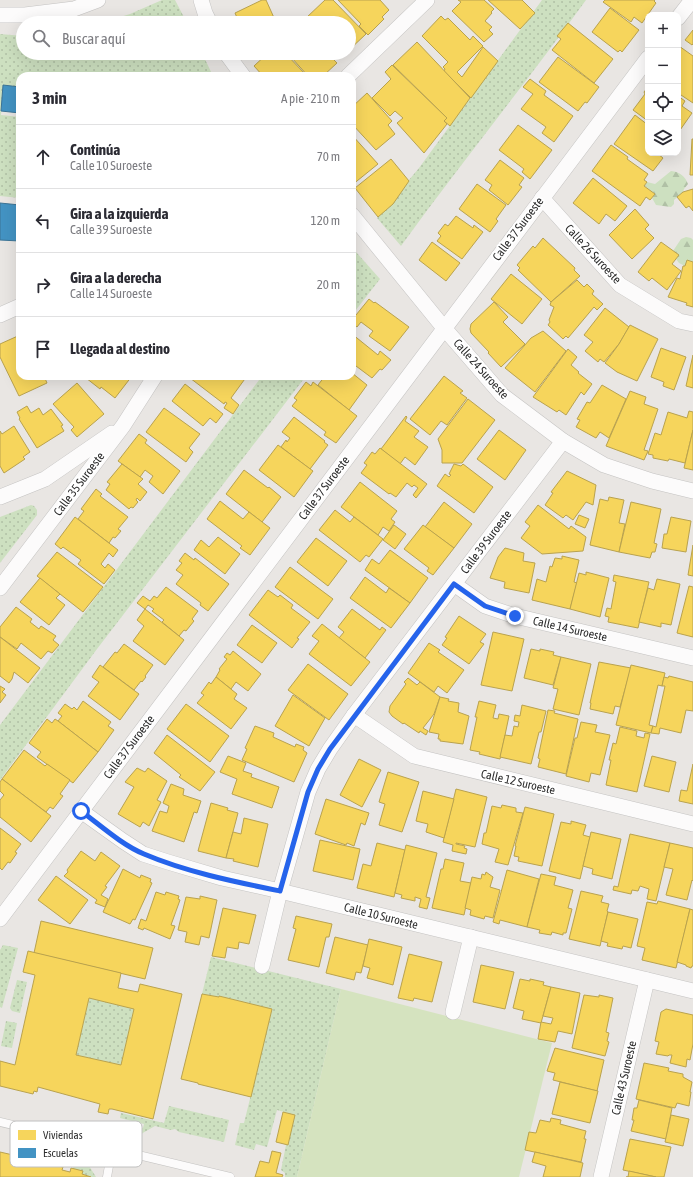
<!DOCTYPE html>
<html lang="es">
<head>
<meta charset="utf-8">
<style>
  :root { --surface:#fff; --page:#f7f7f7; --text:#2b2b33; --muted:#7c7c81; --line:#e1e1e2 }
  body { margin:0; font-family:"Asap Condensed",sans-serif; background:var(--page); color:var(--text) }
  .controls { position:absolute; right:12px; top:12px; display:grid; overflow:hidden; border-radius:8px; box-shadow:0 4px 16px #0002 }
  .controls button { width:36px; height:36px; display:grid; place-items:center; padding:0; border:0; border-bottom:1px solid var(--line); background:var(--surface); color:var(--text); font:20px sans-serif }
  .stop { position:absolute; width:12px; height:12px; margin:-9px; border:3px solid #2563eb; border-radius:50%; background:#fff }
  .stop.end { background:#2563eb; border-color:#fff; box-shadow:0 1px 4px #0008 }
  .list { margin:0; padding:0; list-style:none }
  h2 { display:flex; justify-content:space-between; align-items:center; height:52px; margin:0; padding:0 16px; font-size:17px }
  h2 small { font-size:13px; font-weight:400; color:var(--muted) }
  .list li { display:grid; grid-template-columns:26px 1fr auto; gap:12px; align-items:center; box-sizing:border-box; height:64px; padding:0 16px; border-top:1px solid var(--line) }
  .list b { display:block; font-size:15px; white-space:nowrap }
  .list p { margin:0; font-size:13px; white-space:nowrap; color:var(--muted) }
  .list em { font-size:13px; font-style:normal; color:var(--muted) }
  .icon { flex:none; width:22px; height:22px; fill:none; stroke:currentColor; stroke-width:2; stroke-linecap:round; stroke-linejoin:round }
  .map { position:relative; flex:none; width:693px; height:1177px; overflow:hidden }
  .search { position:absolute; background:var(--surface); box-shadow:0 4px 16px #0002; left:16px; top:16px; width:340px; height:44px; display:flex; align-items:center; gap:10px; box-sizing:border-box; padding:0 14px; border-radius:22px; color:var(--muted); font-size:15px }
  .panel { position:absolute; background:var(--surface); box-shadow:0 4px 16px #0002; left:16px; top:72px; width:340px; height:308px; border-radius:12px }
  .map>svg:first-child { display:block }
  .grass { fill:url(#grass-dots) }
  .forest { fill:url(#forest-firs) }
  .pitch { fill:#d5e3bf }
  .homes { fill:#f6d55c; stroke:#b9a24e; fill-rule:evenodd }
  .schools { fill:#4393c3; stroke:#3c7496 }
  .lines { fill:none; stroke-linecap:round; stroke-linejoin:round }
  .lane-casing { stroke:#c4c3c2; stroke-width:9 }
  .street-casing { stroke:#c4c3c2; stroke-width:16 }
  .lane { stroke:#fcfbfb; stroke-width:8 }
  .street { stroke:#fcfbfb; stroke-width:15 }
  .route { stroke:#2563eb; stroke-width:5 }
  .labels { text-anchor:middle; stroke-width:4; stroke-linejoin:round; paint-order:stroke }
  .street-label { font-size:12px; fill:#2c2c2c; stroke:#fff }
  .key { fill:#fff; stroke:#c0c0c0; stroke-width:1 }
  .key-label { font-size:11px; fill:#2c2c2c }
</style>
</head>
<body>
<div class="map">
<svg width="693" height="1177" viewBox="0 0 693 1177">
  <defs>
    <pattern id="grass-dots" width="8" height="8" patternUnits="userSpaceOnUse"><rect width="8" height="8" fill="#cde0c0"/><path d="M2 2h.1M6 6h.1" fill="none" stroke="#b0c0a5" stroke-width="1.8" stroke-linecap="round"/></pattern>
    <pattern id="forest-firs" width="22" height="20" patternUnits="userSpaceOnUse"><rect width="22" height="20" fill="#cde0c0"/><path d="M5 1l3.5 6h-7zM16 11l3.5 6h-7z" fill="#b0c0a5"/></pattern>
  </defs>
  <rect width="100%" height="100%" fill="#e9e6e3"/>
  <g class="grass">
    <path d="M162,0H175L187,23H101L130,14Z"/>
    <path d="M542,0H586C526,83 461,163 401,246L377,218L419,168Z"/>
    <path d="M0,34L23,36V53H202L213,76H20V87L3,86L1,115L20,117V198L0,196Z"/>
    <path d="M356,252L380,279L352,315V258Z"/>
    <path d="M262,376H306L97,649L0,780V725Z"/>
    <path d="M31,505L34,506L37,510V515L0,563V517Z"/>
    <path d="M3,945L18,948L2,1008L0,1007V950Z"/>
    <path d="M211,957L341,989L297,1177H285V1173L281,1170L286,1145H288L295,1115L277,1110L267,1147L256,1144L254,1150L235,1145L240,1123H244L272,1009L220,996L219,997L202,994Z"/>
    <path d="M17,980L27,982L20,1013L12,1011L10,1008Z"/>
    <path d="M89,998L134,1009L121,1065L76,1055Z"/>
    <path d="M6,1021L17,1023L12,1048L1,1046Z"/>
    <path d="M169,1106L229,1120L224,1142L179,1132L175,1129L171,1130L155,1126L134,1138L118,1133L120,1125L123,1123L143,1128L144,1124L120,1118L121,1113L164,1123Z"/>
    <path d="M74,1159L86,1161L96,1177H91L82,1174L83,1171L73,1169Z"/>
  </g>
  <g class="forest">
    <path d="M671,171C680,172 685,176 688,184L684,189L683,192L674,200V204L671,207L656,205L652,198L655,194L645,186L647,182L655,184Z"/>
    <path d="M686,237L691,238L693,240V262L687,260L685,266L679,263L676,259L679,255L673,251L681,239Z"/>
  </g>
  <path class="pitch" d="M341,989L552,1043L519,1177H297Z"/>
  <g class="homes">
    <path d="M262,0H266L275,20L268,23H235L234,22L238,20L235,13Z"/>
    <path d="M325,0H333L366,34L349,50V23H311L306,18Z"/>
    <path d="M338,0H380L389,10L382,17L384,19L368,35L359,26L361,24Z"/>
    <path d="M458,0H484L494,9L491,12L492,13L485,21L492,27L489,30L493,34L484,42L452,11L461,2Z"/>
    <path d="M488,0H522L535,13L520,29Z"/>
    <path d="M605,0H655L654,1L656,3L642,23L634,17L631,22L603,2Z"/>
    <path d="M610,8L639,30L622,52L620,50L618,52L592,32Z"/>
    <path d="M441,16L445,20L448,18L470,40L473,36L483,46L457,72L462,77L483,47L498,61L471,98L444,71L445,69L443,67L448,62L422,36Z"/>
    <path d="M568,23L613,59L594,83L552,50L561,39L557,36Z"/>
    <path d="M693,30V44L692,45L685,40Z"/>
    <path d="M417,42L470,98L450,126L444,121L447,118L393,65Z"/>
    <path d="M679,46L693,56V103L678,93Z"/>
    <path d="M268,53H285L307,76H267L266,74L263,76L254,66Z"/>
    <path d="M294,53H327L337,63L323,76H308L291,57L295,54Z"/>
    <path d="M558,57L599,87L587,103L585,102L578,111L539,82Z"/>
    <path d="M392,65L447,118L444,121L447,124L424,153L397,123L403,118L395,111L390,116L372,98L391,79L385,72Z"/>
    <path d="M530,79L546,91L544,95L573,116L554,142L542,133L546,127L521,109L533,94L523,87Z"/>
    <path d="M648,87V121L633,110L645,94L644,92Z"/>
    <path d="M367,93L392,121L388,125L395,134L376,150L352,124V107Z"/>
    <path d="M678,96L685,101L682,106L692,113L678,133Z"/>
    <path d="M635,115L648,125V153H659L658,154L663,158L653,171L614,144Z"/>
    <path d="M518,125L552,150L530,179L522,172L524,169L499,150Z"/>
    <path d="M352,135L378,164L352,185Z"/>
    <path d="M692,139H693V175H690Z"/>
    <path d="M611,145L628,157L627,159L648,174L644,180L647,182L644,186L655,194L650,200L646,197L640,206L592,171Z"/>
    <path d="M391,159L409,181L393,204L378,217L355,188Z"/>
    <path d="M500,160L524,178L519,185L522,187L508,205L489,190L492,185L485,180Z"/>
    <path d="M593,178L627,206L615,221L606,214L599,224L573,203Z"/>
    <path d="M477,184L506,205L496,219L498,221L490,232L459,209Z"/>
    <path d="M693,189V211L689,206L686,208L677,197L683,192Z"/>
    <path d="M635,209L649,225L645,229L654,238L632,259L609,235Z"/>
    <path d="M456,216L473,228L474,225L483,232L462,259L437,241L441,236L438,233L445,224L448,226Z"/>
    <path d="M543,238L575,268L574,270L580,276L551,302L518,270L520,268L517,265L533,246L535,248Z"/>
    <path d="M432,242L460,263L446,281L419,260Z"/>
    <path d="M661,242L679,255L672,264L681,271L667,290L652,278L649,281L638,272Z"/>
    <path d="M687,260L693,262V307L686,305L687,303L668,297L677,278L680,279L683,266H685Z"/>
    <path d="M511,274L542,299L522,324L491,299Z"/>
    <path d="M577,280L584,287L587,284L594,291L592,294L603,304L597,310L594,307L568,338L566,336L563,339L548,325L550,322L549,320L554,307L550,305L551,302Z"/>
    <path d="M369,299L374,303L375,302L409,327L390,351L369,336L373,331L361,322L357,327L352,323V314L353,313L356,315Z"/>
    <path d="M494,302L508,317L503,322L525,344L501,367L488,353L489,352L471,333L470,329L471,324Z"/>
    <path d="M605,308L629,327L619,344L604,362L600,359L598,362L585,351L593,342L584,335Z"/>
    <path d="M630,325L658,339L637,381L617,372L605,363L619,344Z"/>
    <path d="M543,331L566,351L535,392L505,368L531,338Z"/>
    <path d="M352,334L378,355L380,351L391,360L382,370L380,369L372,378L352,363Z"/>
    <path d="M20,335V376H44L47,383L19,396L0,357V344Z"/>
    <path d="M661,348L686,357L674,390L663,386L664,382L651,377Z"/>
    <path d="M568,349L577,357L571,365L579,372L578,373L592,384L584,395L581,392L566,415L559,410L557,412L533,397Z"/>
    <path d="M693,355V388L686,386Z"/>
    <path d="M352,373L367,385L349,410L318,385L325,376H352Z"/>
    <path d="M87,376H132L115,398L101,387L100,389L86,378Z"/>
    <path d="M191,376H247L231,398L239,405L233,414L224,408L227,403L225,402L224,404L190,378Z"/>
    <path d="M444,376L463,391L460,393L467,398L447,425L441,421L430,435L410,419Z"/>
    <path d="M306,382L311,386L313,382L357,416L336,443L324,435L326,432L292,406L297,400L294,398Z"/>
    <path d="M77,383L104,414L77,437L71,430L74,427L53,404Z"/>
    <path d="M185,384L223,414L216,423L210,418L203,426L172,401Z"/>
    <path d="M602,385L626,399L609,438L600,432L596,438L576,427L580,420L577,419L587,402L590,403Z"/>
    <path d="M630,391L646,397L644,404L658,409L644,450L648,451L644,460L606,446Z"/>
    <path d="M468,399L495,420L462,463H442V450L438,439Z"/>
    <path d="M27,406L31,413L39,408L43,415L51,409L63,425L61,426L64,431L37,448L19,419L20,418L17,412Z"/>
    <path d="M164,408L200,434L189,448L193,452L186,462L146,432Z"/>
    <path d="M689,411L693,412V430L685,463L669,459L668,461L653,458V455L648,454L655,433L661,435L668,412L687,418Z"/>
    <path d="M406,416L407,417L405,421L419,431L414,437L428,447L415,465L405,457L400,464L381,449Z"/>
    <path d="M294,417L325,441L324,442L328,445L310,469L281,447L286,440L287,442L290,438L282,432Z"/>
    <path d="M14,426L30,452L23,457L25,459L4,473L0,466V431L2,434Z"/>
    <path d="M499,430L526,450L505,480L477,459Z"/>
    <path d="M693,430V470L684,468Z"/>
    <path d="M139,434L147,440L145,443L180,471L163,494L149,482L153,476L145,470L140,477L118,461Z"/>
    <path d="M278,445L313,471L294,497L259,470Z"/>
    <path d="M380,448L427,484L416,498L413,495L418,488L414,485L412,487L407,483L396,497L390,493L389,494L361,473L367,465L364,463L372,452L375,454Z"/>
    <path d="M122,464L143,479L138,484L147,492L140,501L137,498L136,500L138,502L133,508L131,507L129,509L106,490L110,484L107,482Z"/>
    <path d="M454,464L461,466L463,464L493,487L474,513L437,486L445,474L449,477L451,475L449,474Z"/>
    <path d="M244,470L268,488L269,487L281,497L262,522L226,494Z"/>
    <path d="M567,471L596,485L593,505L586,502L573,520L566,515L563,518L545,505L553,493L551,492Z"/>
    <path d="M360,482L397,511L391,519L395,522L389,531L383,527L378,535L341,507Z"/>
    <path d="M96,489L102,494L100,496L128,517L118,529L121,531L115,538L113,537L109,543L78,519L84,511L81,509Z"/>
    <path d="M609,497L624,500L619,523L625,524L619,552L590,545L600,499L608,501Z"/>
    <path d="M220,501L243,519L249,512L270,528L250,555L240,548L242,546L207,519Z"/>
    <path d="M444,502L472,524L454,548L425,527Z"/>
    <path d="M631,502L661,509L654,543L657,544L655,552H652L650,558L619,552Z"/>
    <path d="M538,505L569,529L571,526L586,537L583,551L542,554L521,538L530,526L525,522Z"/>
    <path d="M335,510L350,522L354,517L383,539L369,557L366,555L360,562L319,530Z"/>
    <path d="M579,515L589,519L585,528L575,524Z"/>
    <path d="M75,517L118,550L113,557L109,553L101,564L105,568L108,564L115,570L104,584L78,564L81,560L63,547L61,549L55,544Z"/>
    <path d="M671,517L691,521L686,552L662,548L664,534H667Z"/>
    <path d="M394,525L406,534L395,549L383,540Z"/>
    <path d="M423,525L454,548L433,575L427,571L429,568L404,549Z"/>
    <path d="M218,537L240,554L225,574L194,550L201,540L209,547Z"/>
    <path d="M316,538L347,561L328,586L297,562Z"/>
    <path d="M693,545V576L688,575Z"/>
    <path d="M505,548L524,553L523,561L535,563L529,593L504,588L505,582L490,578L498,557Z"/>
    <path d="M390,550L428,578L410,603L365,570L372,559L379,564Z"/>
    <path d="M57,552L103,587L83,612L37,576Z"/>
    <path d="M185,553L194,560L195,558L229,584L208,611L200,605L201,603L176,584L183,575L176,570L182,563L179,561Z"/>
    <path d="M562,556L579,560L574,582L577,583L570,609L532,600L537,579L546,582L550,566L552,567L555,558L562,559Z"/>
    <path d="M290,567L333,599L318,619L275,587Z"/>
    <path d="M586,572L609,578L600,617L570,609L579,573L586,575Z"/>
    <path d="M614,575L649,582L638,628L608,622L609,617L605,616L607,608L611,609L616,582L613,581Z"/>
    <path d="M365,577L386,593L389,588L410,603L391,628L350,598Z"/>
    <path d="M40,578L60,594L56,598L65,605L49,625L20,602Z"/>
    <path d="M657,579L680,584L671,625L661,623V627L639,622L648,588L654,590Z"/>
    <path d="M689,586L693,587V637L677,633Z"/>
    <path d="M166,587L198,611L192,619L194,621L186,631L184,630L179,636L162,622L164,620L152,611L154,609L148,605L145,609L137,603L143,596L150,601L154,596L157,598Z"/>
    <path d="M268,590L278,597L280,595L293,605L291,608L310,622L297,638L299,639L292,648L249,615Z"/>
    <path d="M16,607L32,619L30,622L39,629L41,626L56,636L53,640L59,645L52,653L48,651L41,659L21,643L17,649L0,637V627Z"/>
    <path d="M145,609L184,640L165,665L133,641L144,626L137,620Z"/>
    <path d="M352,609L380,630L382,627L386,630L365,658L339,638L344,632L338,627Z"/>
    <path d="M459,616L486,634L480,642L484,644L469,664L442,645L447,638L445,637Z"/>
    <path d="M322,624L370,662L351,686L309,654L319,641L312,636Z"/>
    <path d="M252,625L277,643L262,663L237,645Z"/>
    <path d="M493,632L524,639L512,691L481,685Z"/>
    <path d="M0,637L40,668L28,683L14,672L12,679L9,683L0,676Z"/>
    <path d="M429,643L440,650L438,652L464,670L447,693L438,686L434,692L408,673Z"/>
    <path d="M124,644L153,665L145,676L146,677L142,682L141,681L134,690L103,667L115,652L117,653Z"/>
    <path d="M531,649L540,651V649L554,652L553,655L561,657L553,685L524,678Z"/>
    <path d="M233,651L261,674L248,691L236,682L231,689L216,677L220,670L219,669L227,659L224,657L227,653L230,655Z"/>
    <path d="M561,657L591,664L579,715L553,709L558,689L553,688Z"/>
    <path d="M599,662L631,668L620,707L615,706L613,714L590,709L591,703H590Z"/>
    <path d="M308,664L348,694L329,720L288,690Z"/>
    <path d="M100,665L139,694L120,720L88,696L99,682L92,677Z"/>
    <path d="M631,665L665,673L662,686L658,685L649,725L653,726L651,733L616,725Z"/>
    <path d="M669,676L693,682V711L686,710L681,733L660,728L659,734L651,733L653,726L656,727L665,686H662L664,677L668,678Z"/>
    <path d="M216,677L237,694L234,699L247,708L231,729L197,703L204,695L201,693L209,682L211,684Z"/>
    <path d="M408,678L417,685L420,682L440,697L434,714L423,728L428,731L426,735L420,731L419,733L404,723L403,724L392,716L389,712L390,706L406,684L404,682Z"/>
    <path d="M0,686L5,689L2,692L6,695L0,703Z"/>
    <path d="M293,695L325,718L309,746L275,726Z"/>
    <path d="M440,697L449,699L448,701L459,703L458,712L469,716L463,744L440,741V739H438L439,734L429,732Z"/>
    <path d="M83,701L111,722L108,726L114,730L98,752L58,721L62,716L58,713L65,704L72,709L74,707L77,710Z"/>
    <path d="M479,701L496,705L493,718L498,719L499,714L509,716L500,759L479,754L480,752L470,750L477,717H475Z"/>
    <path d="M186,704L229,736L210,762L167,729Z"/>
    <path d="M522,705L546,711L541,732H539L531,764L500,757L505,735L512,736L514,726L518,727L519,722L514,721L515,715L520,716Z"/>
    <path d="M548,710L555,711L554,713L578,719L566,774L538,767L540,759L538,758Z"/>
    <path d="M47,719L52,723L55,719L58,721L98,752L73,783L37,757L41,752L29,743Z"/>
    <path d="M581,722L597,725L595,732L610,735L600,775L591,773L589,782L566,776L575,738H577Z"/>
    <path d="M255,726L274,733L273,737L295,747L296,744L304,747L303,750L307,753L294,782L242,760L247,749L245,748Z"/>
    <path d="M620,727L637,731L636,736L644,738L645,733L650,734L637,792L606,785L611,760H609L613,743L616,744Z"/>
    <path d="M167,735L215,772L200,791L179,777L181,775L154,753Z"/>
    <path d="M24,750L45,766L47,764L70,780L60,794L63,796L53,809L50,807L46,812L2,779Z"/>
    <path d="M228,756L246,763L243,771L252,774L251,777L279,787L272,808L232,794L237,779L220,772Z"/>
    <path d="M652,756L676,762L669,792L644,786Z"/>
    <path d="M359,759L381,770L362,807L340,795Z"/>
    <path d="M693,764V804L679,801L681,790L687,791Z"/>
    <path d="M137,768L145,772L148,768L167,781L157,800L161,802L149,826L143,822L140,827L118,814L134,787L125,782Z"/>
    <path d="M388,772L419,782L402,832L379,825L385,804L379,802Z"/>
    <path d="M2,779L51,816L31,842L0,817V800L4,795L0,791V782Z"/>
    <path d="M171,784L184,789L183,795L201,801L197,813L194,812L184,842L152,831L160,811L167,813L169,806L163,803Z"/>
    <path d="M456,789L487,797L475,847L456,843V844L465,846L464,848L467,849L466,854L452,851L453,845L443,842Z"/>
    <path d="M423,791L454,799L444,838L426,832L428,824L416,821Z"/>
    <path d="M326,799L369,813L365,825L361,823L354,846L347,843L346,845L315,834Z"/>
    <path d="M211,803L228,808L227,810L238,813L226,858L198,851Z"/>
    <path d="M502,805L516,808V812L523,813L508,865L495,862L499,849L482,844L484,833H486L492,806L501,808Z"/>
    <path d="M525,807L554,814L542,866L518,861L519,857L514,856L516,846H515L516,842Z"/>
    <path d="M244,818L268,824L258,867L233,861L234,859L226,858L233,832L241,834Z"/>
    <path d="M571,821L586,825L583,835L590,837L580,879L549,871L561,822L571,824Z"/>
    <path d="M0,828L21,844L15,852L17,853L10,863L8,862L2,870L0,868Z"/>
    <path d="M591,832L621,839L612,879L592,874L593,869L583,866Z"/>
    <path d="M630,834L670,843L656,901L647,899L649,889L640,886L638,891L632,890L631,894L613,890L614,886L618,887Z"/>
    <path d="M320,840L360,849L353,880L313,871Z"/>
    <path d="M377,843L405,850L394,897L357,888L363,864L371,866Z"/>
    <path d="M670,843L693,848V881L692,880L687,900L666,895L673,869L664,867Z"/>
    <path d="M406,845L437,853L426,897L430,898L427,909L419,907L421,899L415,897V901L401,898L402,895L395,893Z"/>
    <path d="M81,851L95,861L101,852L120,866L105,886L107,887L101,895L108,899L105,907L95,903L97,900L64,876L68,872L67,870Z"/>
    <path d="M445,859L464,863L460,881L471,883L464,915L432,908L441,869H443Z"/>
    <path d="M123,869L140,878L141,875L151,879L150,882L152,883L135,920L133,919L130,924L103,912Z"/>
    <path d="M507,870L539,879L527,927L500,920L499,924L493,922Z"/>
    <path d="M486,872L493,877L490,887L500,890L493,918L485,916L484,919L470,915L471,910L465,908L472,877L481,879L482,874L485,875Z"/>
    <path d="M541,874L556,877L554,885L573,890L568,908L572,909L566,933H563V935L552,932L551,935L539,933L540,930L527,927Z"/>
    <path d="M56,876L88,900L70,924L38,900Z"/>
    <path d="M581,891L603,896L601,902L609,904L607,911L608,912L600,946L569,939Z"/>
    <path d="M156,892L165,895L166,892L179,896L178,899L180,900L171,925L175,926L170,939L144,928L143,930L138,928L141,919L146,921Z"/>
    <path d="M200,896L217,900L209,938L201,936L199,945L185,942L187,932L178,930L186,897L200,899Z"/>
    <path d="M658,901L690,909L676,968L642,960L645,948L637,946L647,902L657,904Z"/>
    <path d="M223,908L256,915L249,944L239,942L238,949L227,947L225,958L212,956Z"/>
    <path d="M690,909L693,910V966H692L691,968L686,966V965L677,962Z"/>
    <path d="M608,912L638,919L631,948L623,946L622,949L607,946L608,943L601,941Z"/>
    <path d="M296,916L332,924L329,937H326L319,967L288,960L296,929L293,928Z"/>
    <path d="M41,921L153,948L145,979L34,953Z"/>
    <path d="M335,937L368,945L361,973L356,972L354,980L326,973Z"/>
    <path d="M369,939L402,947L393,985L367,978L370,968L363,966Z"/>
    <path d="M28,951L121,973L118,988L138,992L140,984L182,994L153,1119L112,1109H109L108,1114L98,1112L100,1104L38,1087L37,1092L34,1091L33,1094L0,1086V1061L15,1065L35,975L23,972ZM89,998L134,1009L121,1065L76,1055Z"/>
    <path d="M409,954L442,962L432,1002L414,998L413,1001L398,998Z"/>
    <path d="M481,965L514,972L505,1009L473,1002Z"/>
    <path d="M520,979L530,981V979L544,982L543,985L551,987L541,1023L522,1019L524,1011L513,1008Z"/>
    <path d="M551,987L580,993L572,1034L558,1031L555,1042L538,1039L541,1022L551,1024L553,1018L543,1016Z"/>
    <path d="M202,994L219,997V996L272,1009L251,1097L198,1084V1083L181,1079Z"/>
    <path d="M584,995L599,997V995L613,998L606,1032L609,1033L607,1041L609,1042L605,1056L572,1048Z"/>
    <path d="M666,1009L693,1015V1044L690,1060L687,1059L686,1067L670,1063L672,1055H669L668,1056L656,1054L659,1042L655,1041L661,1012Z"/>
    <path d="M555,1048L604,1060L597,1091L553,1080L555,1073L547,1071Z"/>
    <path d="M644,1063L669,1068L668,1071L683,1074V1077L692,1082L690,1092H691L689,1106L677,1103L675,1108L636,1099Z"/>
    <path d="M560,1082L598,1091L590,1123L552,1114Z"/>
    <path d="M639,1100L672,1108L666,1139L631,1131L634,1120H632L634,1108H637Z"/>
    <path d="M283,1112L295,1115L288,1145L276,1142Z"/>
    <path d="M671,1115L689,1119L683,1146L665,1142Z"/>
    <path d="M551,1118L561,1120L560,1124L586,1131L584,1139H586L581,1162L525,1150L529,1132L536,1133L540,1120L550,1122Z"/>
    <path d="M630,1139L671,1147L664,1177H656L623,1170Z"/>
    <path d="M272,1151L281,1153L276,1173L283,1175L282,1177H255L260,1161L269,1163Z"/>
    <path d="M0,1152L13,1155L12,1158L20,1159V1156L34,1160L33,1162L49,1166V1164L63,1167L62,1170L70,1172L71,1168L83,1171L82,1174L91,1177H0Z"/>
    <path d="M535,1152L583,1163L580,1177H543L546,1166L532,1162Z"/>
    <path d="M629,1171L656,1177H626H628Z"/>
  </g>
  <g class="schools">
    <path d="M3,85L20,87V113L1,111Z"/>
    <path d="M0,203L20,205V241L0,240Z"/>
  </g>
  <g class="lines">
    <defs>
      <g id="lane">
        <path d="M0,1122L230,1177"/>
        <path d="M107,1177L112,1149"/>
      </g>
      <g id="street">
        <path d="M201,0L205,13L210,23"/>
        <path d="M0,15H25L74,9L98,0"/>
        <path d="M678,18L692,0"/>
        <path d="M226,53L243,76"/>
        <path d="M348,76L427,0"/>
        <path d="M542,198L620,285L679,321L693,324"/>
        <path d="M352,215L444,328L502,395L563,441L604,465L652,481L693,491"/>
        <path d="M0,315L20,306"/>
        <path d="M0,497L45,479L112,433"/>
        <path d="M454,584L485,606L515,616L693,658"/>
        <path d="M0,588L123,426L155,376"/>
        <path d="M354,715L414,756L693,824"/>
        <path d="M81,811L123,841L143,854L168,862L222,878L280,891L693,991"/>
        <path d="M0,919L648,58"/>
        <path d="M262,966L280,891L308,792L318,769L330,749L354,715L563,441"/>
        <path d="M453,1012L471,937"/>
        <path d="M601,1177L647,980"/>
      </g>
    </defs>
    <use href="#lane" class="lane-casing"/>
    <use href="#street" class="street-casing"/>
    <use href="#lane" class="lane"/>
    <use href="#street" class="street"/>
  </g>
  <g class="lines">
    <path class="route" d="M81,811C100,825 122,845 144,854C186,872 236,882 280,891L308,792L318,769L330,749L454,584L485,606L515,616"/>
  </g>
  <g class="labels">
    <g class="street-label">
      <text transform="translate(518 229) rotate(-53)" y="4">Calle 37 Suroeste</text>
      <text transform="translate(593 254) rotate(47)" y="4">Calle 26 Suroeste</text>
      <text transform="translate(481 369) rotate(48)" y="4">Calle 24 Suroeste</text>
      <text transform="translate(79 484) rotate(-53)" y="4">Calle 35 Suroeste</text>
      <text transform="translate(324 488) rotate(-53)" y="4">Calle 37 Suroeste</text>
      <text transform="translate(486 542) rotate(-53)" y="4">Calle 39 Suroeste</text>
      <text transform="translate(570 629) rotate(13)" y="4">Calle 14 Suroeste</text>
      <text transform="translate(129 747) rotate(-53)" y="4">Calle 37 Suroeste</text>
      <text transform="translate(518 782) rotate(13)" y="4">Calle 12 Suroeste</text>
      <text transform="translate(381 916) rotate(14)" y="4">Calle 10 Suroeste</text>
      <text transform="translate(624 1078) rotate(-77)" y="4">Calle 43 Suroeste</text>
    </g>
  </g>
  <rect x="10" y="1121" width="132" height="46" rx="6" class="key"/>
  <rect x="18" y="1130" width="18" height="10" fill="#f6d55c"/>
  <rect x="18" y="1148" width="18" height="10" fill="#4393c3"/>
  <g class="key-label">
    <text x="43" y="1139">Viviendas</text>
    <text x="43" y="1157">Escuelas</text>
  </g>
</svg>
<div class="controls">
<button>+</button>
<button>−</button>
<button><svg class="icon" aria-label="locate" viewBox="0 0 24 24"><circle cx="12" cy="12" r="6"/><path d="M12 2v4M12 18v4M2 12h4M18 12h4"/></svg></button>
<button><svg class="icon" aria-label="layers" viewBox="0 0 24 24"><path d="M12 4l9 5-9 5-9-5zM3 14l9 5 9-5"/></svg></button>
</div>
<div class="stop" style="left:81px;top:811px"></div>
<div class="stop end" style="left:515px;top:616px"></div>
<div class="search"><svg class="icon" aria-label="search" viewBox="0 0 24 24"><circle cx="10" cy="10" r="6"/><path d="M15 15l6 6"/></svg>Buscar aquí</div>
<section class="panel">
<h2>3 min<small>A pie · 210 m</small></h2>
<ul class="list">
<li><svg class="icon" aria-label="ahead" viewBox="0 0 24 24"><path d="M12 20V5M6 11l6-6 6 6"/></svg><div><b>Continúa</b><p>Calle 10 Suroeste</p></div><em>70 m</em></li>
<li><svg class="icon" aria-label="left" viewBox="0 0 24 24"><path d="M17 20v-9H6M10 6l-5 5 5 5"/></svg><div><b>Gira a la izquierda</b><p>Calle 39 Suroeste</p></div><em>120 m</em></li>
<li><svg class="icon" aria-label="right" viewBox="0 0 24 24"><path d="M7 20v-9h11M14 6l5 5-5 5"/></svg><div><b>Gira a la derecha</b><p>Calle 14 Suroeste</p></div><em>20 m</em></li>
<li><svg class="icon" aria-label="arrive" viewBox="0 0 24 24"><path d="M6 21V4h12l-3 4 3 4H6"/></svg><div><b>Llegada al destino</b></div></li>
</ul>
</section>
</div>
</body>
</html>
